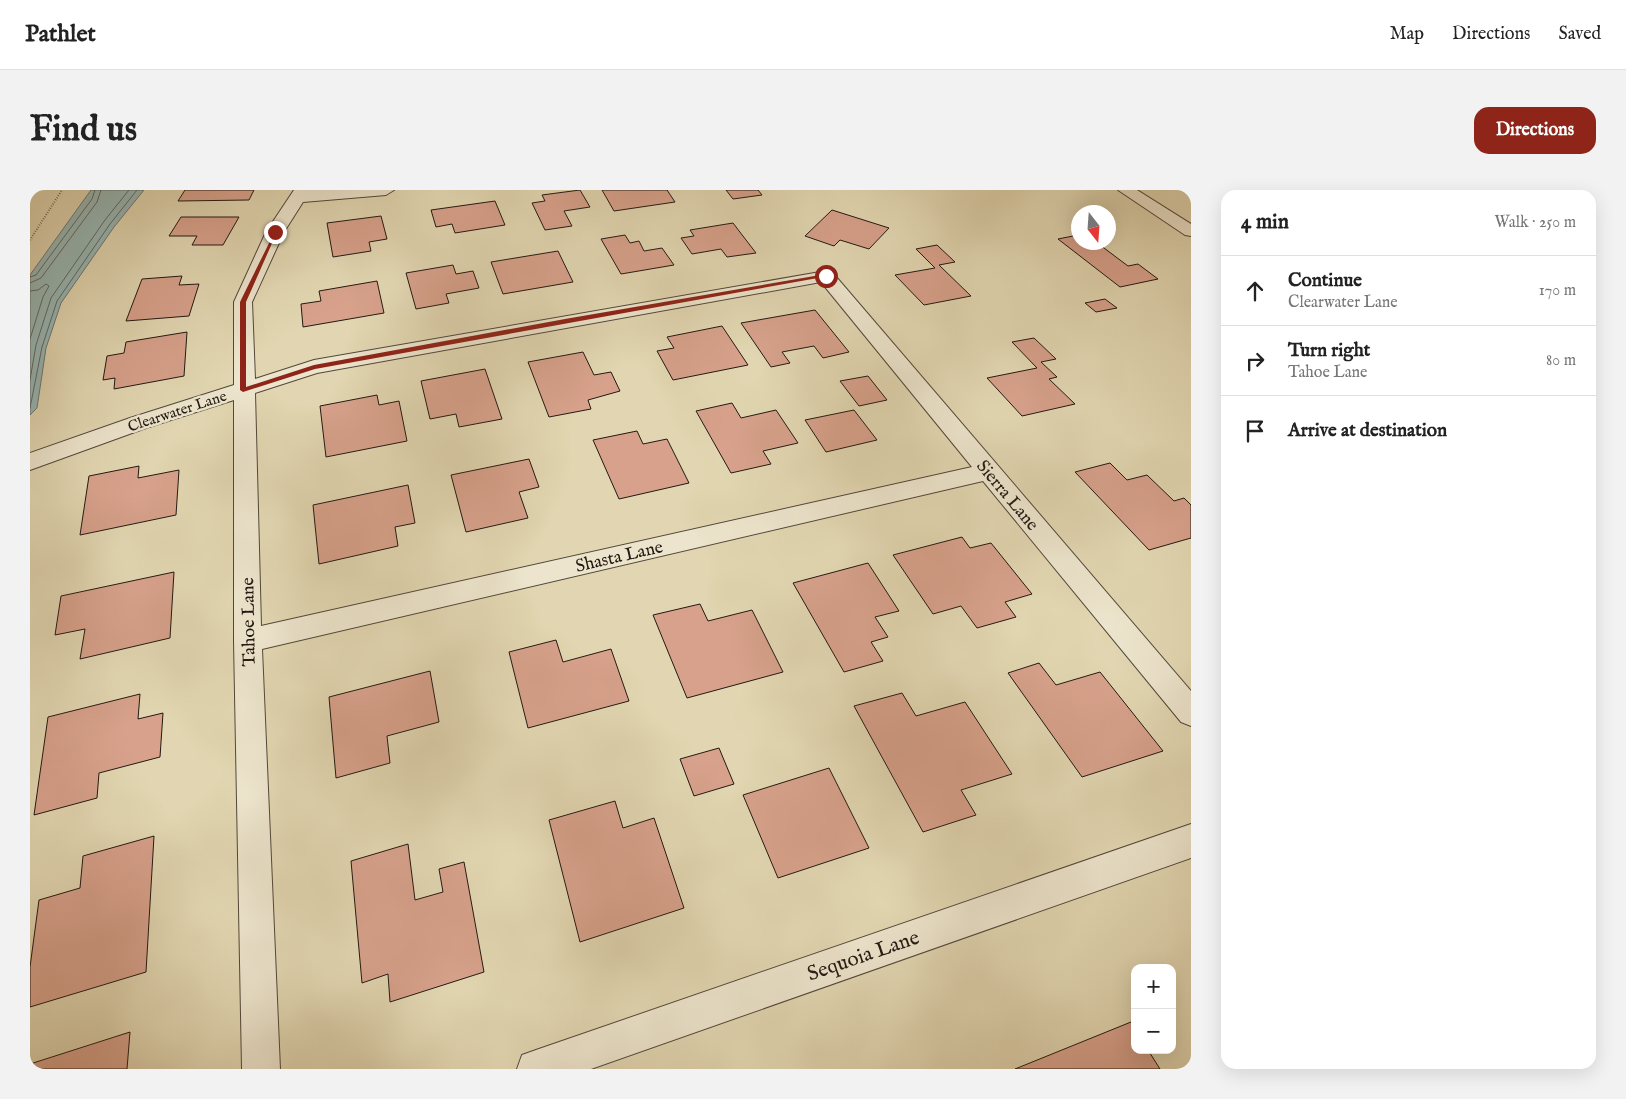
<!DOCTYPE html>
<html lang="en">
<head>
<meta charset="utf-8">
<style>
  :root { --surface:#fff; --page:#f2f2f2; --text:#222; --muted:#767676; --line:#e0e0e0; --accent:#8f2418 }
  body { margin:0; font-family:"IM FELL English",serif; background:var(--page); color:var(--text) }
  .controls { position:absolute; right:15px; bottom:15px; display:grid; overflow:hidden; border-radius:10px; box-shadow:0 5px 20px #0002 }
  .controls button { width:45px; height:45px; display:grid; place-items:center; padding:0; border:0; border-bottom:1px solid var(--line); background:var(--surface); color:var(--text); font:25px sans-serif }
  .compass { position:absolute; left:1041px; top:15px; width:45px; height:45px; border-radius:50%; background:var(--surface); box-shadow:0 5px 20px #0002; rotate:163deg }
  .stop { position:absolute; width:15px; height:15px; margin:-11px; border:4px solid #8f2418; border-radius:50%; background:#fff }
  .stop.end { background:#8f2418; border-color:#fff; box-shadow:0 1px 5px #0008 }
  .list { margin:0; padding:0; list-style:none }
  h2 { display:flex; justify-content:space-between; align-items:center; height:65px; margin:0; padding:0 20px; font-size:21px }
  h2 small { font-size:16px; font-weight:400; color:var(--muted) }
  .list li { display:grid; grid-template-columns:32px 1fr auto; gap:15px; align-items:center; box-sizing:border-box; height:70px; padding:0 20px; border-top:1px solid var(--line) }
  .list b { display:block; font-size:19px; white-space:nowrap }
  .list p { margin:0; font-size:16px; white-space:nowrap; color:var(--muted) }
  .list em { font-size:16px; font-style:normal; color:var(--muted) }
  .icon { flex:none; width:28px; height:28px; fill:none; stroke:currentColor; stroke-width:2; stroke-linecap:round; stroke-linejoin:round }
  .map { position:relative; flex:none; width:1161px; height:879px; overflow:hidden; border-radius:15px }
  header { display:flex; align-items:center; gap:30px; box-sizing:border-box; height:70px; padding:0 25px; background:var(--surface); border-bottom:1px solid var(--line) }
  header strong { font-size:24px }
  nav { display:flex; gap:28px; margin-inline-start:auto; font-size:18px }
  .intro { display:flex; align-items:center; justify-content:space-between; box-sizing:border-box; height:120px; padding:0 30px }
  h1 { margin:0; font-size:35px }
  .button { padding:12px 22px; border-radius:15px; background:var(--accent); color:#fff; font-size:18px; font-weight:700 }
  main { display:flex; gap:30px; padding:0 30px }
  aside { flex:1; background:var(--surface); border-radius:15px; box-shadow:0 5px 20px #0002 }
  .map>svg:first-child { display:block }
  .water { fill:#97b7b5; stroke:#697874 }
  .lines { fill:none; stroke-linecap:round; stroke-linejoin:round }
  .shore { stroke:#5d6864; stroke-width:1 }
  .building { fill:#d7a18b; stroke:#231912 }
  .minor-casing { stroke:#52483a; stroke-width:2 }
  .path { stroke:#231912; stroke-width:2; stroke-dasharray:0.5 2; stroke-linecap:butt }
  .minor { fill:#ece4cc; fill-rule:evenodd }
  .route { fill:#8f2418 }
  .labels { text-anchor:middle; stroke-width:5; stroke-linejoin:round; paint-order:stroke }
  .far-street-label { font-size:15px; fill:#231912; stroke:#ece4cc }
  .street-label { font-size:18px; fill:#231912; stroke:#ece4cc }
  .near-street-label { font-size:21px; fill:#231912; stroke:#ece4cc }
</style>
</head>
<body>
<header>
<strong>Pathlet</strong>
<nav><a>Map</a><a>Directions</a><a>Saved</a></nav>
</header>
<div class="intro"><h1>Find us</h1><a class="button">Directions</a></div>
<main>
<div class="map">
<svg width="1161" height="879" viewBox="0 0 1161 879">
  <rect width="100%" height="100%" fill="#e1d6b1"/>
  <filter id="stains"><feTurbulence type="fractalNoise" baseFrequency=".004" numOctaves="4"/><feColorMatrix values="0 0 0 0 .2 0 0 0 0 .09 0 0 0 0 .02 0 0 0 .5 -.17"/></filter>
  <radialGradient id="worn" r=".72"><stop offset=".6" stop-color="#630" stop-opacity="0"/><stop offset="1" stop-color="#630" stop-opacity=".3"/></radialGradient>
  <path class="water" d="M61,0H114L84,37L31,113L16,158L7,218L0,225V85Z"/>
  <g class="lines">
    <g class="shore">
      <path d="M0,87L6,85L62,9L65,0"/>
      <path d="M0,93L11,88L67,12L71,0"/>
      <path d="M0,101L8,100L16,94L19,96L13,107L0,149"/>
      <path d="M0,190L6,155L21,108L75,30L99,0"/>
      <path d="M0,218L12,157L27,111L80,34L107,0"/>
    </g>
  </g>
  <g class="building">
    <path d="M155,0H224L219,10L148,11Z"/>
    <path d="M550,0L560,17L534,21L542,36L515,40L502,13L515,11L512,5Z"/>
    <path d="M572,0H637L645,12L584,21Z"/>
    <path d="M696,0H728L732,5L703,9Z"/>
    <path d="M465,11L475,35L425,43L422,34L406,37L401,20Z"/>
    <path d="M802,20L859,38L839,59L810,50L804,56L775,46Z"/>
    <path d="M351,26L357,49L339,52L341,61L303,67L297,33Z"/>
    <path d="M151,27H209L193,55H162L167,46H139Z"/>
    <path d="M703,33L726,63L697,67L691,59L662,64L651,48L664,46L660,40Z"/>
    <path d="M595,45L600,53L609,51L614,61L632,58L644,75L591,84L571,49Z"/>
    <path d="M1048,45V52H1066L1098,76L1108,74L1128,89L1090,97L1028,49Z"/>
    <path d="M907,55L925,72L909,75L941,106L894,115L865,85L905,78L886,59Z"/>
    <path d="M528,61L543,92L473,104L461,72Z"/>
    <path d="M423,75L426,84L443,81L449,98L416,104L419,113L386,119L376,83Z"/>
    <path d="M152,86L149,95L169,94L159,126L96,131L112,89Z"/>
    <path d="M347,91L354,123L273,137L271,114L291,111L289,101Z"/>
    <path d="M1075,109L1087,118L1066,122L1055,113Z"/>
    <path d="M785,120L819,162L793,168L784,156L752,162L760,173L741,177L711,133Z"/>
    <path d="M692,136L718,175L643,190L627,161L644,158L637,147Z"/>
    <path d="M157,142L154,186L84,199L85,188L73,190L77,166L94,163L96,152Z"/>
    <path d="M1004,148L1026,169L1011,172L1027,187L1019,189L1045,214L992,226L957,188L1007,178L982,152Z"/>
    <path d="M553,162L564,185L581,182L590,201L558,210L561,219L519,227L498,172Z"/>
    <path d="M455,179L472,229L429,237L426,224L400,229L391,191Z"/>
    <path d="M838,186L857,210L829,216L810,191Z"/>
    <path d="M347,205L349,215L369,211L377,251L296,267L290,216Z"/>
    <path d="M702,213L711,228L746,220L768,253L733,261L741,274L701,283L666,221Z"/>
    <path d="M824,220L847,250L796,262L775,230Z"/>
    <path d="M607,241L613,254L637,249L659,293L589,309L563,250Z"/>
    <path d="M499,269L509,297L489,302L498,328L436,342L421,285Z"/>
    <path d="M1080,273L1097,290L1117,285L1144,311L1154,308L1161,315V348L1119,360L1045,282Z"/>
    <path d="M109,276L108,288L149,280L146,325L50,345L59,286Z"/>
    <path d="M378,295L385,333L365,337L368,356L289,374L283,315Z"/>
    <path d="M932,347L940,358L961,353L1002,404L975,412L986,427L947,438L931,416L903,424L863,365Z"/>
    <path d="M838,373L869,421L845,427L858,447L841,452L853,471L814,482L763,393Z"/>
    <path d="M144,382L140,448L50,469L55,439L25,445L31,406Z"/>
    <path d="M670,414L678,431L722,420L753,482L657,508L623,425Z"/>
    <path d="M526,450L533,472L581,459L599,511L498,538L479,462Z"/>
    <path d="M1009,473L1026,495L1070,482L1133,561L1052,587L978,483Z"/>
    <path d="M400,481L409,532L357,546L360,573L306,588L299,507Z"/>
    <path d="M872,503L886,526L935,512L982,584L931,600L946,625L893,642L824,516Z"/>
    <path d="M110,504L108,529L133,523L130,567L69,583L67,608L4,625L18,527Z"/>
    <path d="M689,558L704,594L664,606L650,569Z"/>
    <path d="M799,578L839,658L748,688L713,605Z"/>
    <path d="M585,611L593,638L624,628L654,718L550,752L519,630Z"/>
    <path d="M124,646L116,782L0,817V777L9,710L50,698L53,666Z"/>
    <path d="M378,654L385,710L413,702L409,679L434,672L454,782L360,812L358,784L332,793L321,671Z"/>
    <path d="M1101,832L1105,839V860H1118L1130,879H985Z"/>
    <path d="M100,842L97,879H0V874Z"/>
  </g>
  <g class="lines">
    <defs>
      <g id="minor">
        <path d="M264,0H364L356,5L273,12L254,42L222,112L225,189L284,170L796,81L802,82L1161,501V536L1151,532L953,291L232,459L250,879H212L204,451V210L116,238L0,280V263L100,228L204,195V112L236,42ZM791,92L942,277L231,436L225,203L287,183Z"/>
        <path d="M1088,0H1107L1161,34V46L1155,45Z"/>
        <path d="M1161,634V668L561,879H487L492,865L506,860Z"/>
      </g>
    </defs>
    <use href="#minor" class="minor-casing"/>
    <path class="path" d="M0,50L32,0"/>
    <use href="#minor" class="minor"/>
  </g>
  <path class="route" d="M245,41L247,42L216,112V197L284,175L535,129L796,84L799,86L285,179L213,202L210,200V112Z"/>
  <g class="labels">
    <g class="far-street-label">
      <text transform="translate(147 221) rotate(-18)" y="5">Clearwater Lane</text>
    </g>
    <g class="street-label">
      <text transform="translate(978 305) rotate(50)" y="6">Sierra Lane</text>
      <text transform="translate(589 366) rotate(-13)" y="6">Shasta Lane</text>
      <text transform="translate(218 432) rotate(-91)" y="6">Tahoe Lane</text>
    </g>
    <g class="near-street-label">
      <text transform="translate(833 765) rotate(-19)" y="7">Sequoia Lane</text>
    </g>
  </g>
  <rect width="100%" height="100%" filter="url(#stains)"/>
  <rect width="100%" height="100%" fill="url(#worn)"/>
</svg>
<div class="controls">
<button>+</button>
<button>−</button>
</div>
<svg class="compass" viewBox="-18 -18 36 36"><path d="M0-13l5 13h-10z" fill="#e53935"/><path d="M0 13l5-13h-10z" fill="#767676"/></svg>
<div class="stop" style="left:796px;top:86px"></div>
<div class="stop end" style="left:245px;top:42px"></div>
</div>
<aside>
<h2>4 min<small>Walk · 250 m</small></h2>
<ul class="list">
<li><svg class="icon" aria-label="ahead" viewBox="0 0 24 24"><path d="M12 20V5M6 11l6-6 6 6"/></svg><div><b>Continue</b><p>Clearwater Lane</p></div><em>170 m</em></li>
<li><svg class="icon" aria-label="right" viewBox="0 0 24 24"><path d="M7 20v-9h11M14 6l5 5-5 5"/></svg><div><b>Turn right</b><p>Tahoe Lane</p></div><em>80 m</em></li>
<li><svg class="icon" aria-label="arrive" viewBox="0 0 24 24"><path d="M6 21V4h12l-3 4 3 4H6"/></svg><div><b>Arrive at destination</b></div></li>
</ul>
</aside>
</main>
</body>
</html>
